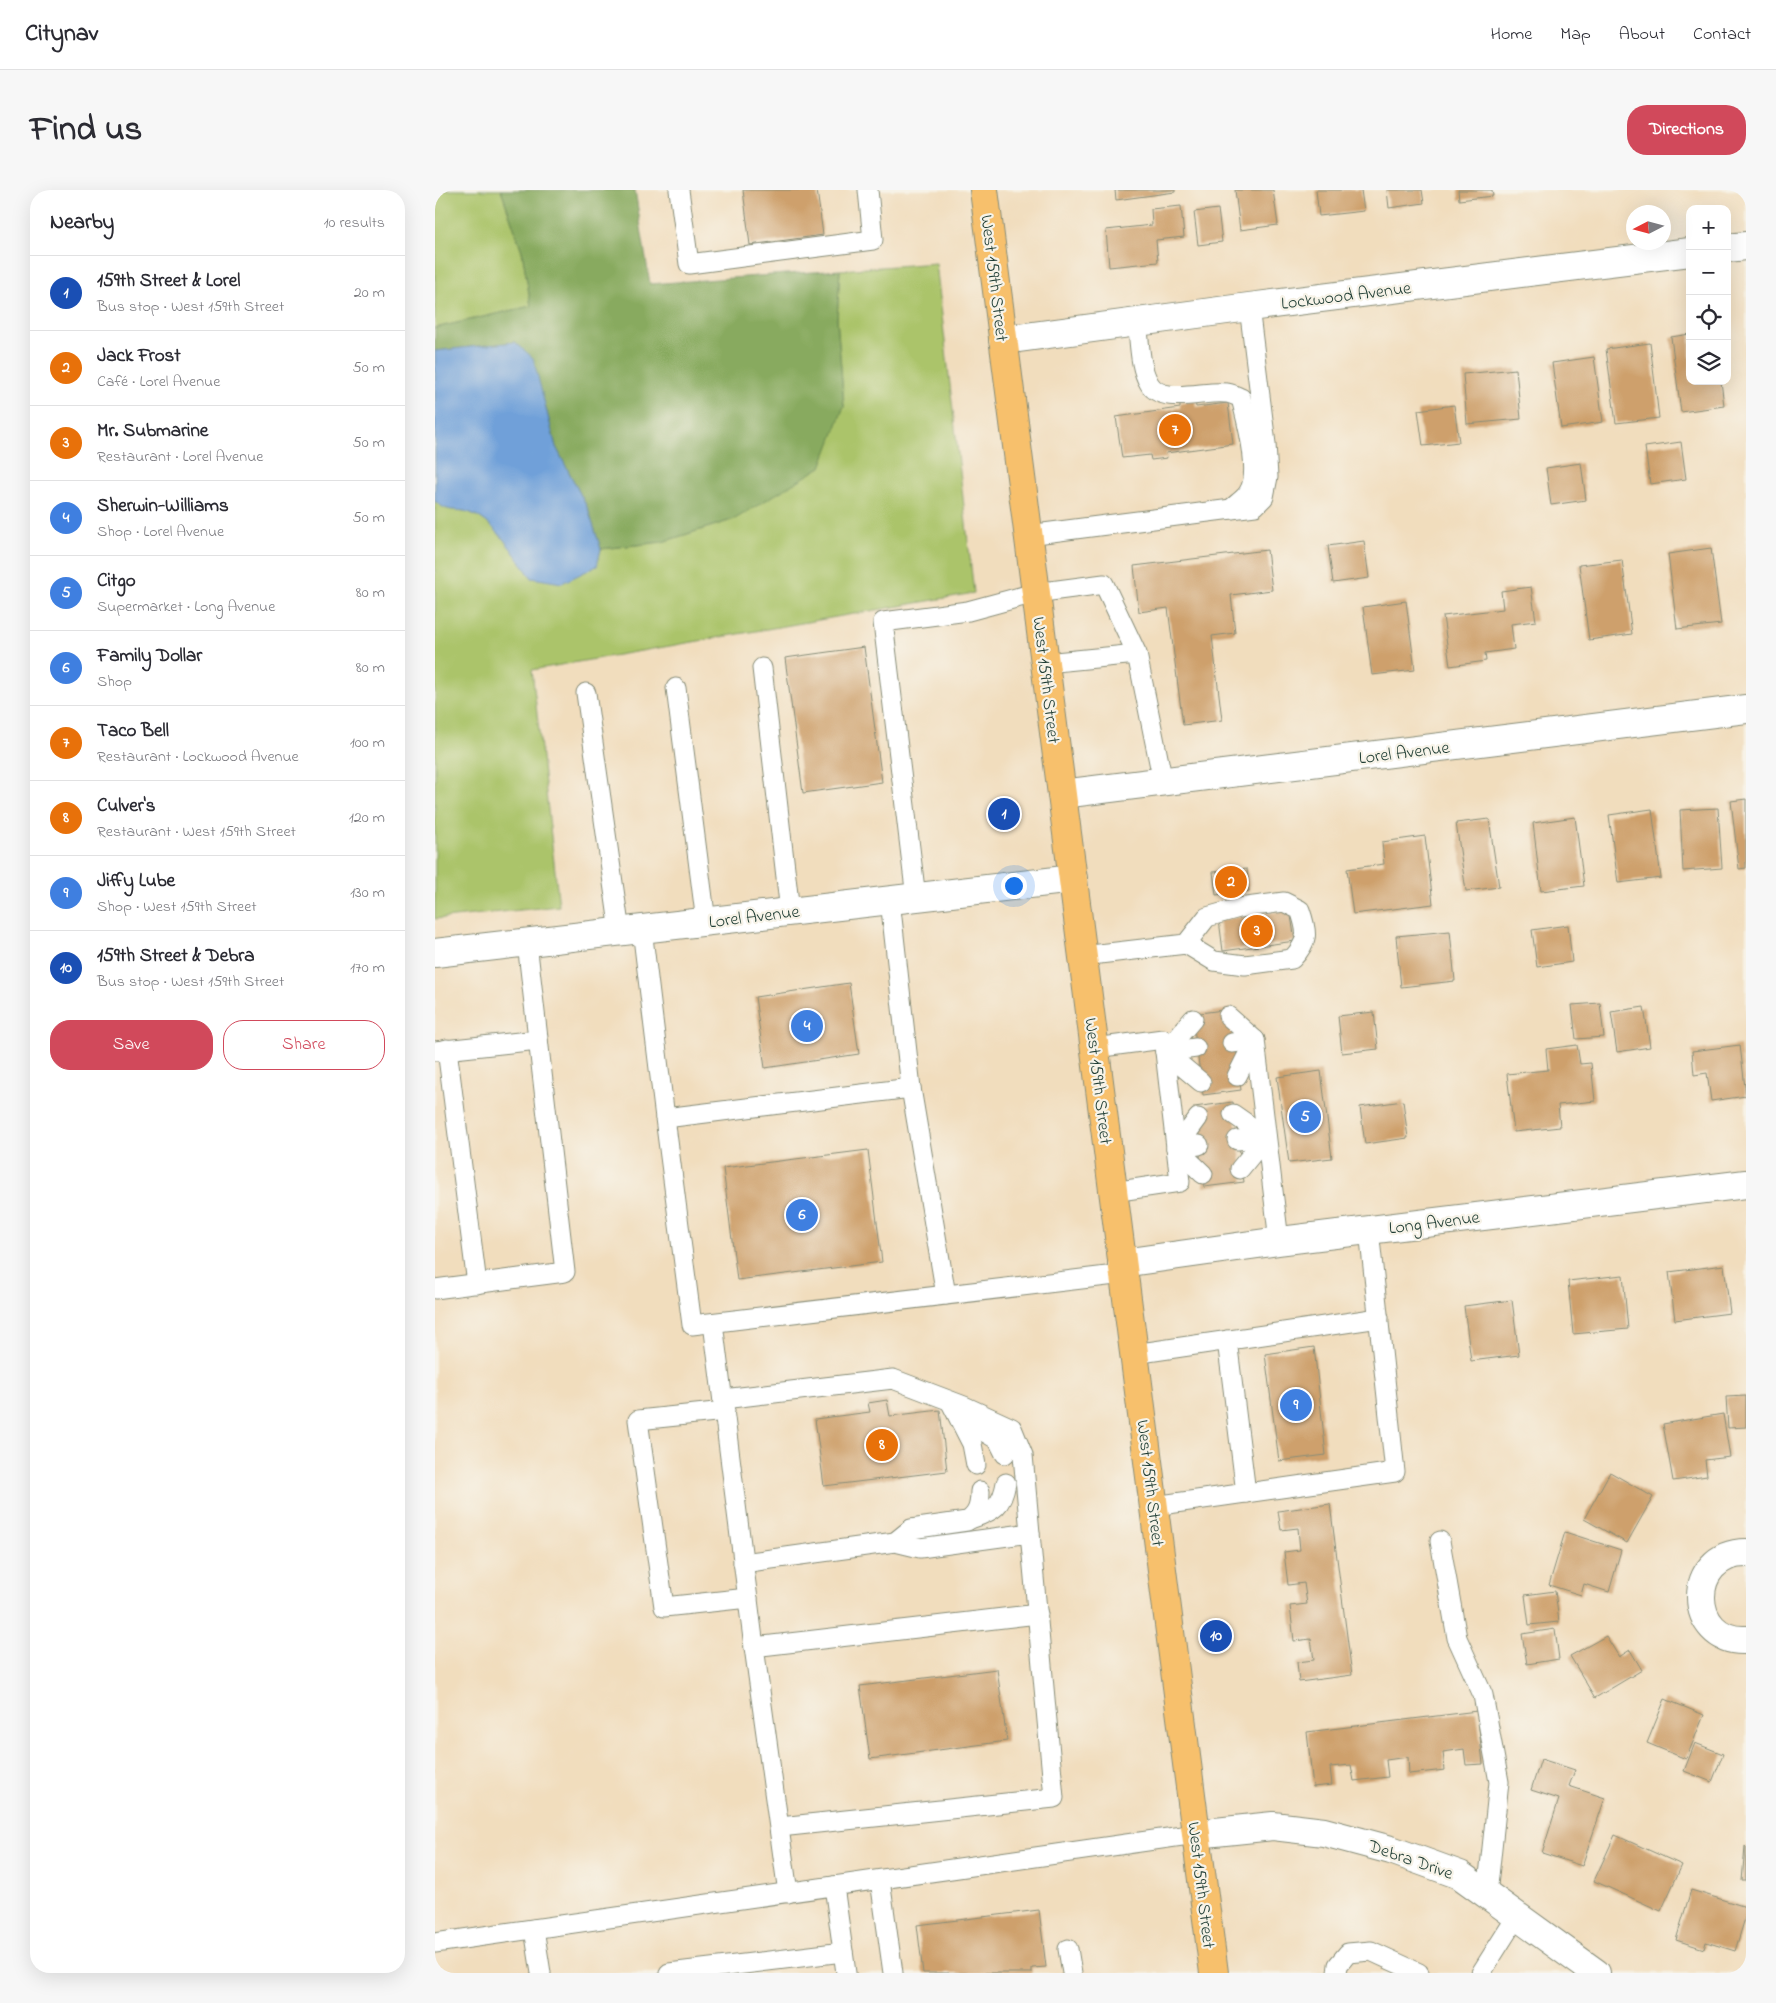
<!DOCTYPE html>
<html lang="en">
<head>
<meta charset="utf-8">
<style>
  :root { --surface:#fff; --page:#f7f7f7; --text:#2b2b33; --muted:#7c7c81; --line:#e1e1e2; --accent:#d1495b }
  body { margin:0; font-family:"Indie Flower",sans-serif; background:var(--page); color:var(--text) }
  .controls { position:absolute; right:15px; top:15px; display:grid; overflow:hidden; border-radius:10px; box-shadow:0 5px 20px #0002 }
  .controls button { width:45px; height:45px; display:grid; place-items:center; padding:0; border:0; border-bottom:1px solid var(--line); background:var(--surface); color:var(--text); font:25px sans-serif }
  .compass { position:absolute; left:1191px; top:15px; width:45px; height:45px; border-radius:50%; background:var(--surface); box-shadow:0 5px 20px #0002; rotate:264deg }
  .you { position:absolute; left:578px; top:695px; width:18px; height:18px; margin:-12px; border:4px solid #fff; border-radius:50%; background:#1a73e8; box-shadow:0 0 0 8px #1a73e833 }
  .badge { display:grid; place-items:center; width:32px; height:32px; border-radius:50%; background:var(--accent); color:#fff; font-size:16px; font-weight:700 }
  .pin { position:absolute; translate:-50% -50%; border:2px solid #fff; box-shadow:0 1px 5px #0006 }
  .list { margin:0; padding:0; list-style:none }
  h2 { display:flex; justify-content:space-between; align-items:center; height:65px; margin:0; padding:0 20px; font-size:21px }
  h2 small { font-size:16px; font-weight:400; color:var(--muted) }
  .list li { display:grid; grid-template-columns:32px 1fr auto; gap:15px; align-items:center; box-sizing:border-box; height:75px; padding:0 20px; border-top:1px solid var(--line) }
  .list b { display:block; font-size:19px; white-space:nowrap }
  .list p { margin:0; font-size:16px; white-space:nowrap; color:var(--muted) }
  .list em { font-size:16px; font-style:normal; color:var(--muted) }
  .actions { display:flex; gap:10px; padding:15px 20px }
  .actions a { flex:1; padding:11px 0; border:1px solid var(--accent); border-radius:20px; text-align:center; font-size:18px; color:var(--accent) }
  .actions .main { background:var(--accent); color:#fff }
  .icon { flex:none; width:28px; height:28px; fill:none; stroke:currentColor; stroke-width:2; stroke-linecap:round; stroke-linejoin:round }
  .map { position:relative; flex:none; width:1311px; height:1783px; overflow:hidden; border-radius:20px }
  header { display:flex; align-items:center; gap:30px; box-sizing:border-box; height:70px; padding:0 25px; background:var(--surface); border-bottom:1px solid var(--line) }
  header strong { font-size:24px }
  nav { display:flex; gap:28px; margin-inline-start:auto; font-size:18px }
  .intro { display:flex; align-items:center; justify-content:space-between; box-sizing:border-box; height:120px; padding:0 30px }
  h1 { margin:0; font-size:35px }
  .button { padding:12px 22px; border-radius:20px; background:var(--accent); color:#fff; font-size:18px; font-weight:700 }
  main { display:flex; gap:30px; padding:0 30px }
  aside { flex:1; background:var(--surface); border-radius:20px; box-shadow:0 5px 20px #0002 }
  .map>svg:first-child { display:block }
  .green { fill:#abc46a; stroke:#65804f }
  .forest { fill:#88aa5e; stroke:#547449 }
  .water { fill:#6fa0d9; stroke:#476e86 }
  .building { fill:#cea06c }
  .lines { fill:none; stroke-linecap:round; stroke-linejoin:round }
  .lane-casing { stroke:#888d78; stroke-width:21 }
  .street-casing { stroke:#888d78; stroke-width:30 }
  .primary-casing { stroke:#888d78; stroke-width:30 }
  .lane { stroke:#fff; stroke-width:19 }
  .street { stroke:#fff; stroke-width:28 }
  .primary { stroke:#f7c06c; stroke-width:28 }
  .labels { text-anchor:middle; stroke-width:4.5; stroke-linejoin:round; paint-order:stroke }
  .street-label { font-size:18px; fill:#1f3d34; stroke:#f7f3e8 }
</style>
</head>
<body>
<header>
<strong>Citynav</strong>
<nav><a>Home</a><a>Map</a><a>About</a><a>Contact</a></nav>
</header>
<div class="intro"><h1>Find us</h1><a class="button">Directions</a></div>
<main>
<aside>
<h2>Nearby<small>10 results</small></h2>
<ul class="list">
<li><span class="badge" style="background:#1a4fb4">1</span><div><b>159th Street &amp; Lorel</b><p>Bus stop · West 159th Street</p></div><em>20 m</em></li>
<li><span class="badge" style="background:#e8710a">2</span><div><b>Jack Frost</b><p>Café · Lorel Avenue</p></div><em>50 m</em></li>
<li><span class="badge" style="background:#e8710a">3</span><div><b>Mr. Submarine</b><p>Restaurant · Lorel Avenue</p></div><em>50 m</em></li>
<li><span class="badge" style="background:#3f7fe0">4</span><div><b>Sherwin-Williams</b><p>Shop · Lorel Avenue</p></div><em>50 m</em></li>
<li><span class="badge" style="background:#3f7fe0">5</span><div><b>Citgo</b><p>Supermarket · Long Avenue</p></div><em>80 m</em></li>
<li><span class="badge" style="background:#3f7fe0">6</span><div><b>Family Dollar</b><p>Shop</p></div><em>80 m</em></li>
<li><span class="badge" style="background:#e8710a">7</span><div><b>Taco Bell</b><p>Restaurant · Lockwood Avenue</p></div><em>100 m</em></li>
<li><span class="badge" style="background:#e8710a">8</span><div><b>Culver's</b><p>Restaurant · West 159th Street</p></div><em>120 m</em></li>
<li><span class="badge" style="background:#3f7fe0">9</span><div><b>Jiffy Lube</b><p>Shop · West 159th Street</p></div><em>130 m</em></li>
<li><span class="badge" style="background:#1a4fb4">10</span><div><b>159th Street &amp; Debra</b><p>Bus stop · West 159th Street</p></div><em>170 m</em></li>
</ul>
<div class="actions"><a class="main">Save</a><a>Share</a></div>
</aside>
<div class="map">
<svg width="1311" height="1783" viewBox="0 0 1311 1783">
  <rect width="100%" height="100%" fill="#f7f3e8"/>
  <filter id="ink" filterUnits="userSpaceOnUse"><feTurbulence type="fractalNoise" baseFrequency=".02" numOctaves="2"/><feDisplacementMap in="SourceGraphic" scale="10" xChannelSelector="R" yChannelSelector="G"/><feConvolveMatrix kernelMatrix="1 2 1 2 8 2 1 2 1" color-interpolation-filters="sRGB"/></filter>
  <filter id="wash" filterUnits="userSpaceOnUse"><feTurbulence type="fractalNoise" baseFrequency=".0096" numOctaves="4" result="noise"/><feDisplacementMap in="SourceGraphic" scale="20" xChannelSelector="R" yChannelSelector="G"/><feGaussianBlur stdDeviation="1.12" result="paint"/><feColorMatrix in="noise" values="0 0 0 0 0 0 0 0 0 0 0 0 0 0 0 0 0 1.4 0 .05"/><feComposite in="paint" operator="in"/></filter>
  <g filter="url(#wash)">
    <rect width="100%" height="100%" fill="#f1ddbd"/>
    <g class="green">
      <path d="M0,0H66L87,61L96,116L0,138Z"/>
      <path d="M501,73L539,403L97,480L124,716L0,729V311C15,324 20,317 36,323C63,334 80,366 97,388L162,376L166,359L227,352L300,329L409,216L402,129L405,80Z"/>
    </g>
    <path class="forest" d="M66,0H200L215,94L405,80L402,129L409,216L386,277L300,329L227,352L166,359L153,319L121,257L104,193L80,152L0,161V138L96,116L87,61Z"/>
    <path class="water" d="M80,152L98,168L121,257L153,319L166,359L162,376L127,393L97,388C80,366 63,334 36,323C20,317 15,325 0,311V161Z"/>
    <g id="blocks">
      <g class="building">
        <path d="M308,0H382L388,45L315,55Z"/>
        <path d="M680,0H740V2L681,10Z"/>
        <path d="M800,0H838L843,35L805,40Z"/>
        <path d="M881,0H926L929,21L884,26Z"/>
        <path d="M952,0H987L989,13L954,18Z"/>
        <path d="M1023,0H1057L1058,6L1024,10Z"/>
        <path d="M746,16L749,47L721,50L723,72L674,77L671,40L717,35L716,19Z"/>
        <path d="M783,19L787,52L763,55L759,22Z"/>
        <path d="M1255,144V191H1286L1289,216L1246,222L1236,147Z"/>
        <path d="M1215,153L1224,228L1181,233L1171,159Z"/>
        <path d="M1159,167L1168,232L1126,238L1117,173Z"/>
        <path d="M1081,179L1086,229L1032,234L1028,184Z"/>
        <path d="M760,211L761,217L793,213L798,254L731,263L732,268L716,270L715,265L687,268L681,227L745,218V213Z"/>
        <path d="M1019,215L1024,252L988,256L983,220Z"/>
        <path d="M1246,252L1251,289L1215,294L1210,257Z"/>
        <path d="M1146,273L1151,310L1116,315L1111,278Z"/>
        <path d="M929,351L934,388L898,393L893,356Z"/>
        <path d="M1276,358L1286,434L1242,439L1233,364Z"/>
        <path d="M832,360L837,400L796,405L800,443L777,446L787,530L748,535L733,418L704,422L699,376Z"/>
        <path d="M1187,370L1197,444L1154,450L1144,375Z"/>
        <path d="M1096,397L1101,431L1076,434L1079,459L1050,463L1051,471L1015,476L1008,426L1068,419L1066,401Z"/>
        <path d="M971,411L980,480L937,485L928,417Z"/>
        <path d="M429,457L447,592L368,603L350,468Z"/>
        <path d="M1311,609V678L1304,679L1296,611Z"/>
        <path d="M1283,618L1287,678L1248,681L1245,620Z"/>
        <path d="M1217,619L1226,688L1183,693L1174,625Z"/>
        <path d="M1140,627L1149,696L1106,701L1098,633Z"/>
        <path d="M1054,629L1064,697L1031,701L1021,633Z"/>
        <path d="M990,646L998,714L918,724L912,679L949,674L947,652Z"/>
        <path d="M812,679L814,701L781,705L778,682Z"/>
        <path d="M855,720L860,751L788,761L784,730Z"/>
        <path d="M1133,735L1137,772L1102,777L1097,740Z"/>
        <path d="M1015,741L1020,791L966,797L961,746Z"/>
        <path d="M414,793L424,864L330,878L320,807Z"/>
        <path d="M1165,813L1169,847L1141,849L1137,815Z"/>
        <path d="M1209,817L1215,857L1182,862L1176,822Z"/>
        <path d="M796,819L806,900L768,905L757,824Z"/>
        <path d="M939,822L943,859L907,863L903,826Z"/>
        <path d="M1142,855L1145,874L1156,873L1160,911L1123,915L1125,937L1079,942L1072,884L1113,880L1111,859Z"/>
        <path d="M1305,855L1311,906L1276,911L1272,883L1259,885L1257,861Z"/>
        <path d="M886,881L897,968L854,973L842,887Z"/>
        <path d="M968,911L973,948L930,954L925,917Z"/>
        <path d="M798,912L809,992L769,997L759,917Z"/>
        <path d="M433,960L447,1072L302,1090L288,978Z"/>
        <path d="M1289,1075L1295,1123L1240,1130L1234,1082Z"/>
        <path d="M1188,1085L1193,1139L1138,1144L1133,1091Z"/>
        <path d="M1077,1110L1084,1165L1036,1171L1029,1116Z"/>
        <path d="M879,1157L891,1265L844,1271L830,1164Z"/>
        <path d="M1311,1206V1237L1293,1238L1291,1207Z"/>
        <path d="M452,1210L455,1226L505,1220L512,1281L389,1296L380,1229L435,1222L433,1213Z"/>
        <path d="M1288,1224L1295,1267L1270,1270L1272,1286L1238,1291L1228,1234Z"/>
        <path d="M1175,1282L1218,1307L1192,1353L1149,1329Z"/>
        <path d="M895,1314L917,1485L864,1492L862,1472L879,1470L876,1449L859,1451L855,1416L872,1414L869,1393L853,1395L849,1362L865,1360L863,1338L846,1340L843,1321Z"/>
        <path d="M1130,1342L1186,1360L1174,1402L1149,1394L1146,1405L1114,1395Z"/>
        <path d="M1120,1401L1124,1432L1094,1435L1090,1405Z"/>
        <path d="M1120,1439L1124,1469L1092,1474L1087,1444Z"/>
        <path d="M1171,1446L1184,1467L1195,1460L1207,1480L1160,1508L1135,1466Z"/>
        <path d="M562,1479L572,1551L435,1569L425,1496Z"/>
        <path d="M1230,1509L1269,1525L1251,1569L1212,1553Z"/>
        <path d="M1042,1521L1048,1574L1031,1575L1029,1559L1008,1562L1010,1580L974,1584L973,1567L951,1570L953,1587L919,1591L916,1575L895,1577L897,1595L878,1597L872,1542Z"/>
        <path d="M1260,1553L1288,1564L1277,1592L1249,1581Z"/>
        <path d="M1106,1569L1140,1580L1134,1596L1170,1608L1147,1676L1107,1663L1124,1609L1096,1600Z"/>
        <path d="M1180,1645L1247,1675L1226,1721L1159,1691Z"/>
        <path d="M1310,1656L1311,1657V1691H1307Z"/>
        <path d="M1256,1700L1311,1717V1725L1300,1761L1271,1752L1269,1759L1241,1750Z"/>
        <path d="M604,1720L611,1777L597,1778V1783H488L482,1735Z"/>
      </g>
    </g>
  </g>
  <g filter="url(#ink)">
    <use href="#blocks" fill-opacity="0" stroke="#888d78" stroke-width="1"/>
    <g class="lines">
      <defs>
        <g id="lane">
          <path d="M244,0L254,74L438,50L433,0"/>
          <path d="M702,132C705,151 704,176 714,193C726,216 770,200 791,203C796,203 801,206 806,208C811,229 827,283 813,303C809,309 801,314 796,319"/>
          <path d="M593,345L820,316L829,307L833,287L831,254L814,117"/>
          <path d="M610,473L702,464L728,592"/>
          <path d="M327,478L355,722"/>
          <path d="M241,498L271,732"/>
          <path d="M151,503L185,742"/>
          <path d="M481,708L448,432L533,421L600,403L669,394L702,464"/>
          <path d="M455,710L476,898"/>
          <path d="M207,739L230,928L476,898L511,1105"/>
          <path d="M647,766L751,754L779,771L810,775L857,769C874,751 873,743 865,720L849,712L804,718L772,727L751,754"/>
          <path d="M793,826L820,850L802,886"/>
          <path d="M758,829L730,862L766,892"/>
          <path d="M797,853L820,850L844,1051"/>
          <path d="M660,858L728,849L730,862L745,992L678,1002"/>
          <path d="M12,859L42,1094"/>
          <path d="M0,861L103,850"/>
          <path d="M730,862L761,858"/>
          <path d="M798,924L831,947L802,950"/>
          <path d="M230,928L257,1135L689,1084"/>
          <path d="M763,928L741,958L764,955"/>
          <path d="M741,958L768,984"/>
          <path d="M805,979L831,947"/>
          <path d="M0,1099L130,1082L92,753"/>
          <path d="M278,1133L319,1457"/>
          <path d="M792,1150L811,1303"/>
          <path d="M699,1164L944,1128"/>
          <path d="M288,1209L458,1189L529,1216L577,1238L588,1265L595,1343"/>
          <path d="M515,1211L537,1254L541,1275"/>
          <path d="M290,1221L203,1230L229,1417L313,1408"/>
          <path d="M523,1226L563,1250L570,1264"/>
          <path d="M719,1316L960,1282L934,1040"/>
          <path d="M538,1328C559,1321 567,1316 571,1293"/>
          <path d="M1005,1351L1022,1448L1048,1505L1064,1592L1052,1705"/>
          <path d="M460,1352L476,1339L532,1331C544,1324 545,1313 545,1301"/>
          <path d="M308,1373L460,1352L485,1358L595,1343L619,1608L345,1637"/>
          <path d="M445,1690L458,1783"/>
          <path d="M399,1696L411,1783"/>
          <path d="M353,1703L319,1457L603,1424"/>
          <path d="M99,1739L106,1783"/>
          <path d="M0,1753L761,1644"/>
          <path d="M633,1759L637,1783"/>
          <path d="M234,1783L408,1762"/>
          <path d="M902,1783L903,1775L913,1763L936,1761L984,1783"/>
          <path d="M1046,1783L1082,1726"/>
        </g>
        <g id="street">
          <path d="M1292,58L1311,56"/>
          <path d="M568,150L814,117L1255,62"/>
          <path d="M627,604L1311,519"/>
          <path d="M0,763L638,689"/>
          <path d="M687,1073L844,1051L1311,994"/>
          <path d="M1311,1363C1250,1363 1252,1453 1311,1450"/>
          <path d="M761,1644L838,1636L889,1642L956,1660L1025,1685L1161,1783"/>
        </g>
        <path id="primary" d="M549,0L779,1783"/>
      </defs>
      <use href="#lane" class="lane-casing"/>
      <use href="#street" class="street-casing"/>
      <use href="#primary" class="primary-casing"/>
      <use href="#lane" class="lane"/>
      <use href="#street" class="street"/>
      <use href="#primary" class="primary"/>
    </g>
  </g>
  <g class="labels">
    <g class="street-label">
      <text transform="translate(560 88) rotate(83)" y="6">West 159th Street</text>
      <text transform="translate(911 105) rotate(-7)" y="6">Lockwood Avenue</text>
      <text transform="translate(612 490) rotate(83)" y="6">West 159th Street</text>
      <text transform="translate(969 562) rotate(-7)" y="6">Lorel Avenue</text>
      <text transform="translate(319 726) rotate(-7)" y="6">Lorel Avenue</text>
      <text transform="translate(664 891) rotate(83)" y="6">West 159th Street</text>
      <text transform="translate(999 1032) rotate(-7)" y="6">Long Avenue</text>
      <text transform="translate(716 1293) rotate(83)" y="6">West 159th Street</text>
      <text transform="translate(976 1669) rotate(19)" y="6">Debra Drive</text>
      <text transform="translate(767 1695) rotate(83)" y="6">West 159th Street</text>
    </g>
  </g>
</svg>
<div class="controls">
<button>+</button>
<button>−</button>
<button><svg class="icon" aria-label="locate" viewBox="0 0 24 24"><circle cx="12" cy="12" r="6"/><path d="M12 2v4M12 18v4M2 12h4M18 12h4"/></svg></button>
<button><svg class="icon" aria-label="layers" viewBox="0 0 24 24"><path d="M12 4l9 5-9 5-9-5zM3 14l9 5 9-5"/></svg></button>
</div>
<svg class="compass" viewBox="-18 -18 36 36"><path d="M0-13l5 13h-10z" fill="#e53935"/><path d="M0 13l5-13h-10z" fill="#7c7c81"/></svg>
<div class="you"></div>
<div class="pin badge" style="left:569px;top:624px;background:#1a4fb4">1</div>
<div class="pin badge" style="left:796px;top:692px;background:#e8710a">2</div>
<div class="pin badge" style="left:822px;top:741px;background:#e8710a">3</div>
<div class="pin badge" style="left:372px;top:836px;background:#3f7fe0">4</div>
<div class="pin badge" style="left:870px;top:927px;background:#3f7fe0">5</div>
<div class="pin badge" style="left:367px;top:1025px;background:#3f7fe0">6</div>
<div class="pin badge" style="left:740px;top:240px;background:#e8710a">7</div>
<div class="pin badge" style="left:447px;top:1255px;background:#e8710a">8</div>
<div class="pin badge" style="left:861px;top:1215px;background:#3f7fe0">9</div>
<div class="pin badge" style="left:781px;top:1446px;background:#1a4fb4">10</div>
</div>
</main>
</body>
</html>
